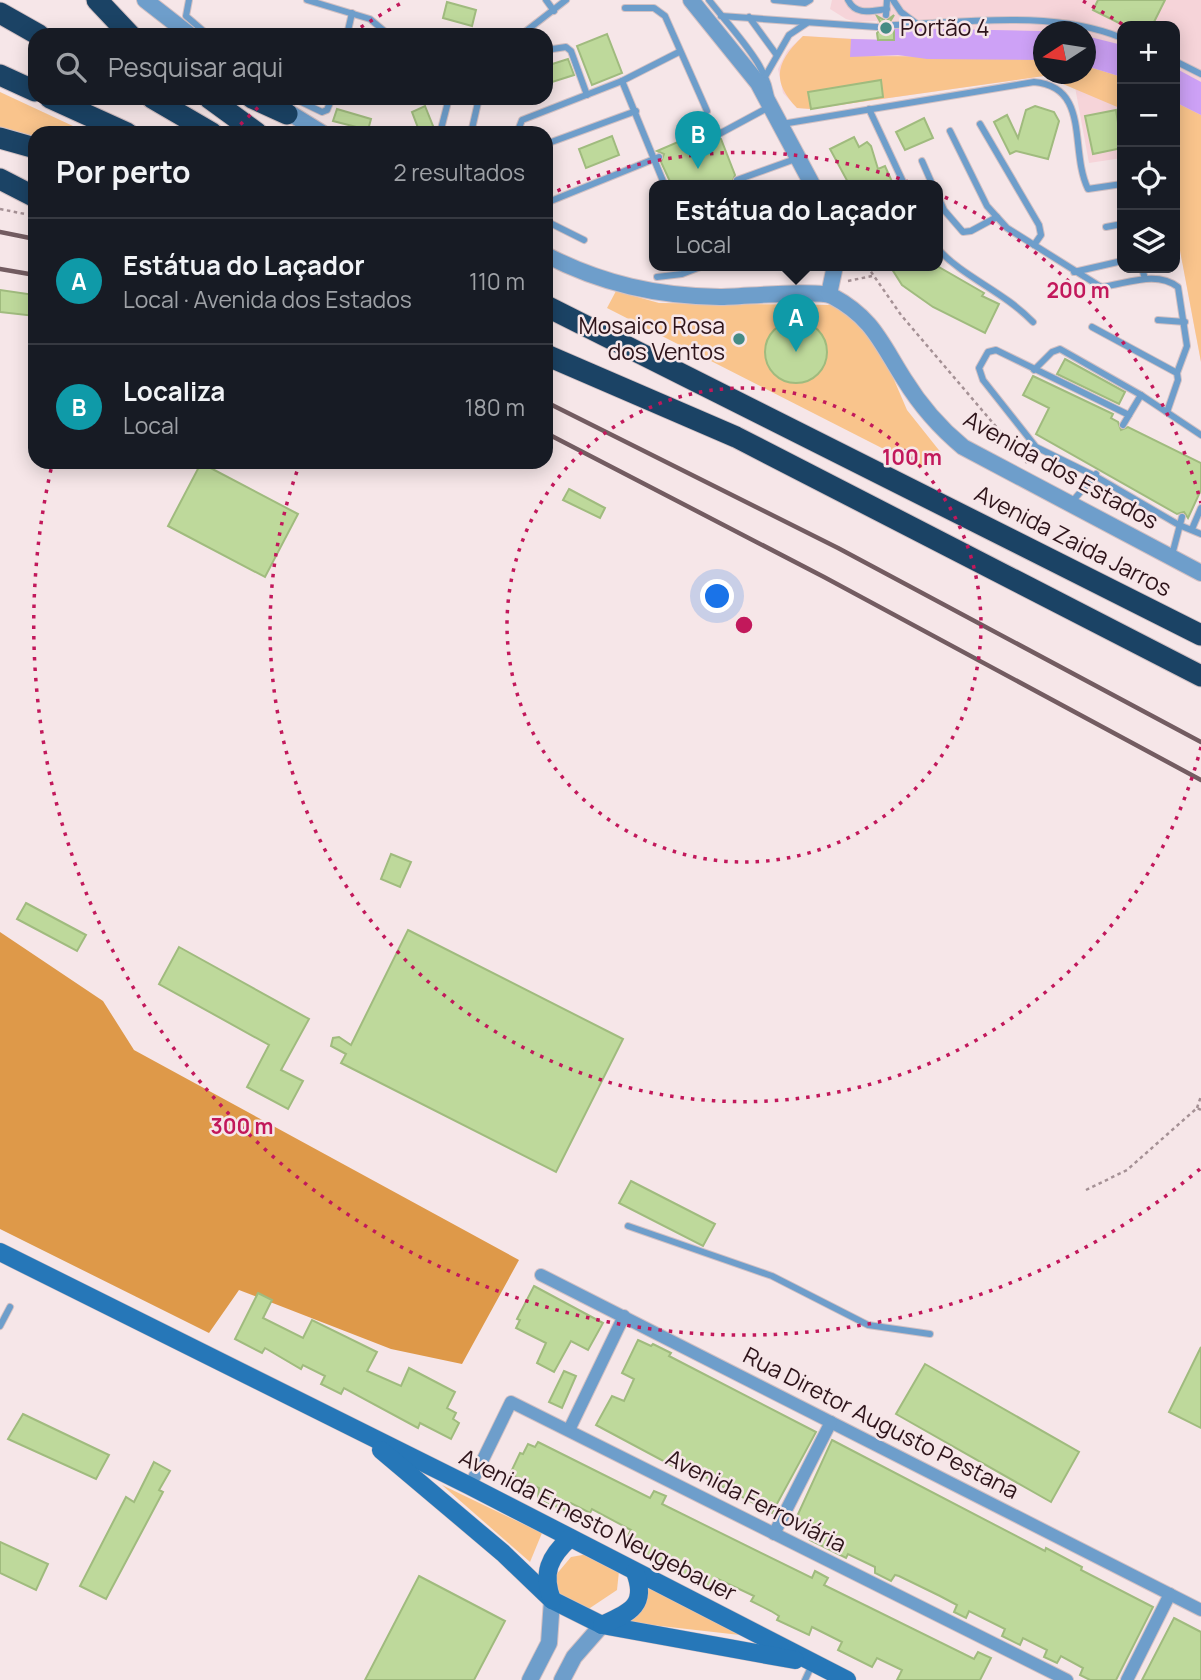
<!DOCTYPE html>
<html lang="pt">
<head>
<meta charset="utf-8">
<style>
  :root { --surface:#171b24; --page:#242831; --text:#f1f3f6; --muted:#9ea1a6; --line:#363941; --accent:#db2777 }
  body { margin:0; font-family:Manrope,sans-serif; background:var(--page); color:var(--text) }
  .controls { position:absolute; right:21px; top:21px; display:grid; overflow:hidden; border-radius:14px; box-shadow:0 4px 18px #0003 }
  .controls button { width:63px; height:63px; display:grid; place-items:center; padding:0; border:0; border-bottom:2px solid var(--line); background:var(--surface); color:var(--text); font:35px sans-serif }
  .compass { position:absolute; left:1033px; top:21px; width:63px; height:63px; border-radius:50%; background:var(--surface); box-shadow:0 4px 18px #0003; rotate:258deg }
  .you { position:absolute; left:718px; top:597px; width:24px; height:24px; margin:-18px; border:5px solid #fff; border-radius:50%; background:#1a73e8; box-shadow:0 0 0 10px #1a73e833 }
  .badge { display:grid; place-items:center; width:46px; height:46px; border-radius:50%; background:var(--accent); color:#fff; font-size:23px; font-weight:700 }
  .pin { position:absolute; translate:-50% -58px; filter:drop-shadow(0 2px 4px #0008) }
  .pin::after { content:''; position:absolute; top:37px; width:24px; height:21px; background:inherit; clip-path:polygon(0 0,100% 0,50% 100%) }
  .popup { position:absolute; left:649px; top:180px; width:294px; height:91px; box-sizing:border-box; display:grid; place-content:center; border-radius:14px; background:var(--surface); filter:drop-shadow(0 2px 5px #0005); font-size:23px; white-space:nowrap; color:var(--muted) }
  .popup b { font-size:26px; color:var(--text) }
  .popup::after { content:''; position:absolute; left:50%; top:100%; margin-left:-14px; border:14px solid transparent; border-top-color:var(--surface) }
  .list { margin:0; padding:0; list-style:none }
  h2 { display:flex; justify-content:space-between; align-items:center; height:91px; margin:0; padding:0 28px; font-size:30px }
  h2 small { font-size:23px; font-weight:400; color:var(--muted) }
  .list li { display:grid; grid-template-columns:46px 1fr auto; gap:21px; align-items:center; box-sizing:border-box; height:126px; padding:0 28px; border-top:2px solid var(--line) }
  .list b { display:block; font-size:26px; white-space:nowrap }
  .list p { margin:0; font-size:23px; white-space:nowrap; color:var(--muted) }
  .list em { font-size:23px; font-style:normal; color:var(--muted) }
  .icon { flex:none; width:38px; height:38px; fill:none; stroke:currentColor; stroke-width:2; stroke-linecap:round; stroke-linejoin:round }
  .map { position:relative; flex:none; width:1201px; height:1680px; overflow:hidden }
  .search { position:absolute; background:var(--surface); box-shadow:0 4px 18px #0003; left:28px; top:28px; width:525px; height:77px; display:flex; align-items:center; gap:18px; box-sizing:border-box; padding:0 24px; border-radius:21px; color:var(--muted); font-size:26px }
  .panel { position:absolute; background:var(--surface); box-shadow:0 4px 18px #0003; left:28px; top:126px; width:525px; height:343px; border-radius:21px }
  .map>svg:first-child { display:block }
  .built { fill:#f6d4d9; fill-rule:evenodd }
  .green { fill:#f9c48c }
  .forest { fill:#de9949 }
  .water { fill:#cda1f6 }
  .building { fill:#bed99b; stroke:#a0bb7e; stroke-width:2 }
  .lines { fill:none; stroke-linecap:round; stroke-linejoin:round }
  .service-casing { stroke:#d2c0c3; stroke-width:8 }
  .minor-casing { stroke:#d2c0c3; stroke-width:14 }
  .tertiary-casing { stroke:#d2c0c3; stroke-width:18 }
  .secondary-casing { stroke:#d2c0c3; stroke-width:19 }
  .motorway-casing { stroke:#d2c0c3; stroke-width:23 }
  .path { stroke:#a59195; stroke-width:2.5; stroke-dasharray:3.5 3.5; stroke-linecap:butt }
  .service { stroke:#6e9ecb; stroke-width:6 }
  .minor { stroke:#6e9ecb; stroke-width:12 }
  .tertiary { stroke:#6e9ecb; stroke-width:16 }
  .secondary { stroke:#2677b8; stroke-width:18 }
  .motorway { stroke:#1b4365; stroke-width:21 }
  .rail { stroke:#735c61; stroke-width:4.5 }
  .ring { fill:none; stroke:#c2185b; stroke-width:3.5; stroke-dasharray:3.5 7 }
  .poi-dot { fill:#458b85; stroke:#f6e6e8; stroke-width:2.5 }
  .labels { text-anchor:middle; stroke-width:5; stroke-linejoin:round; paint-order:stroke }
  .poi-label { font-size:23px; fill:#2e141a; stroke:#f6e6e8; text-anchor:start }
  .street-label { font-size:23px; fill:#2e141a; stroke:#f6e6e8 }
  .centre { fill:#c2185b; stroke:#f6e6e8; stroke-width:3.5 }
  .ring-label { font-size:21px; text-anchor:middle; font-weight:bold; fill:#c2185b; stroke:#f6e6e8; stroke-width:5; stroke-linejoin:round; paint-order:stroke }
</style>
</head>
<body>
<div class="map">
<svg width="1201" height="1680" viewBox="0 0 1201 1680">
  <rect width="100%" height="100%" fill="#f6e6e8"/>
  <path class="built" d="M832,0H1201V362L1175,224V26H1122V158L1089,163L1075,87L1044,76L811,109L797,108L783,93L778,69L787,51L803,36L877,40V21L857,22L846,19L830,9ZM1044,32H1086V74H1044Z"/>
  <g class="green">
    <path d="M803,36L851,39V56L1029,57L1043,60L1044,74H1086V66L1122,77V109L1044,76L811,109L797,108C770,80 777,61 803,36Z"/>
    <path d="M0,92L88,133H35V138L0,127Z"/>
    <path d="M1175,102L1201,115V362L1175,224Z"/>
    <path d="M616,291L659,303L837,305L861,323L880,347L907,410L942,454L921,468L607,308Z"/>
    <path d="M442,1485L542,1533L530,1562Z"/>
    <path d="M588,1554L619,1571L617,1590L584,1612L560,1598L555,1576L571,1557Z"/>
    <path d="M650,1584L740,1635L625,1622L637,1612Z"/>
  </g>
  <path class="forest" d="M0,932L103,1001L134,1050L519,1260L462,1364L391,1349L239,1290L209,1333L0,1229Z"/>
  <g class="water">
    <path d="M894,28L1039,31H1049L1044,32L1043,60L927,59L898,55L850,57L851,39L893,40Z"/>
    <path d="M1086,36L1122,45V77L1086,66Z"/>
    <path d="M1175,68L1201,82V115L1175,102Z"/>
  </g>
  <g class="building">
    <path d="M1098,0H1165L1152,26H1125L1093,10Z"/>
    <path d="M447,2L476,10L472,26L443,18Z"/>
    <path d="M894,15L888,25L894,31V40H878L877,33L883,27L877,16L886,21Z"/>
    <path d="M607,34L622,73L592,85L577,46Z"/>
    <path d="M568,59L574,75L549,83L546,66Z"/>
    <path d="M881,80L883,97L811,109L808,92Z"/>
    <path d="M425,106L435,131L434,133H420L412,112Z"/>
    <path d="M1035,106L1054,112L1059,121L1048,159L1016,151L1010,154L994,122L1007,115L1018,138L1026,110Z"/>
    <path d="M337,109L371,119L368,130L333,121Z"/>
    <path d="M1116,110L1122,148L1093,154L1085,116Z"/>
    <path d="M924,118L933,138L905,150L896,132Z"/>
    <path d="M715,126L714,136L721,139L735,175L732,183L739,186H672L661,162L664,154L657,151Z"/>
    <path d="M612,136L619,155L586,168L579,149Z"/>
    <path d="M854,137L859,147L867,142L871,146L878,169L885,166L894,186H850L830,149Z"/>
    <path d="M890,266H937L984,293L982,296L999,304L985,333L933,307L902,285Z"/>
    <path d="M0,290L35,295V316L0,312Z"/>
    <circle cx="796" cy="352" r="31"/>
    <path d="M1065,359L1125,392L1119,404L1057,374Z"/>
    <path d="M1033,376L1113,414L1111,418L1118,422L1121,430L1128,427L1201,463V490L1188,518L1184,512L1177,514L1036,434L1049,408L1023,395Z"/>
    <path d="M201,463L298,514L265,577L168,526Z"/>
    <path d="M569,489L605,508L600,518L563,500Z"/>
    <path d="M391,854L411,862L400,887L381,879Z"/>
    <path d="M26,903L86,935L77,951L17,919Z"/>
    <path d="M408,930L623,1039L556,1172L341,1063L346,1054L331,1046L333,1038L339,1037L351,1045Z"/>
    <path d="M179,947L309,1019L281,1070L303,1081L288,1109L247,1087L269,1045L159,984Z"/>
    <path d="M631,1181L715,1224L703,1246L619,1203Z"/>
    <path d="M534,1286L603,1323L588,1350L571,1341L554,1372L537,1363L546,1343L516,1328L520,1320L517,1319Z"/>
    <path d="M258,1293L272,1300L263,1318L303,1338L312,1320L377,1352L367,1371L401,1386L409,1368L455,1392L447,1408L456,1413L453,1419L459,1423L451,1439L420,1423L418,1428L344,1388L341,1394L321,1384L325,1376L303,1365L301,1369L265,1348L262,1353L235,1339Z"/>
    <path d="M638,1340L651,1346L653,1344L671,1353L669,1356L816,1432L772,1513L701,1475L684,1469L682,1471L596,1425L612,1396L624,1401L634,1379L622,1373Z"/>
    <path d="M1201,1347V1428L1169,1412Z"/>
    <path d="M925,1364L1079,1452L1051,1502L896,1414Z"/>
    <path d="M564,1371L576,1376L562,1408L549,1402Z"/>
    <path d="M23,1414L109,1455L96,1479L8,1439Z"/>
    <path d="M832,1440L1045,1551L1046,1548L1082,1567L1081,1570L1153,1607L1116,1680H1090L1080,1675L1083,1668L1061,1656L1057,1663L1044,1657L1047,1650L1023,1638L1020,1645L1002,1636L1005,1629L969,1611L966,1618L954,1612L957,1605L940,1596L899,1576L895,1575L891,1581L875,1573V1567L848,1554L846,1558L810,1540L813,1533L794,1523Z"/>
    <path d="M538,1442L650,1498L654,1491L666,1496L662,1504L812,1578L815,1571L828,1578L824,1585L974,1659L978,1652L991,1658L980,1680H897L902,1670L877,1658L872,1667L838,1650L842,1642L812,1627L809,1635L777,1620L779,1616L771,1611L751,1601L754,1596L716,1578L710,1589L623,1544L631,1530L592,1509L590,1513L571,1503L567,1511L557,1507L538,1498L539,1488L510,1474L520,1453L523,1454L528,1444L535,1447Z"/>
    <path d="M154,1462L170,1471L159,1490L163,1492L106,1599L80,1586L126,1497L134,1502Z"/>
    <path d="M0,1542L48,1564L36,1590L0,1573Z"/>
    <path d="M419,1576L505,1621L474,1680H365Z"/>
    <path d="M1174,1618L1201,1632V1680H1142Z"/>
  </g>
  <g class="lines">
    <defs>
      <g id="service">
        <path d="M189,0L186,16L208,35"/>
        <path d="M307,0L370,19L389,35"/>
        <path d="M546,0L554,11"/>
        <path d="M709,0C731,29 774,70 771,106L719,134"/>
        <path d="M774,0L805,3L810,0"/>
        <path d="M848,0C856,16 871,11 887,9"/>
        <path d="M893,0L901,12L917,24"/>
        <path d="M625,8H654L665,16L707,111"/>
        <path d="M886,15L887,0"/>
        <path d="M721,16L877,27"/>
        <path d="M749,17L776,54"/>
        <path d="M894,25C966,22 1054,10 1122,38"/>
        <path d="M347,35L352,13"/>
        <path d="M521,35L566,0"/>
        <path d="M546,50L566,47L571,51L587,95"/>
        <path d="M1175,61L1201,74"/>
        <path d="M766,75L789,35L807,23"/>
        <path d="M293,98L322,112L327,110L332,98"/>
        <path d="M869,109L905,186"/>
        <path d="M782,124L1034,82C1091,87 1069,150 1088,189L1122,184"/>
        <path d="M980,124L1039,225L1041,235L1034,245"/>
        <path d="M950,131L987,206L1007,228L1101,287C1127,284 1156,270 1178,287L1187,346L1177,373"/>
        <path d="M440,133L449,98"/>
        <path d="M471,133L479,98"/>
        <path d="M517,133L522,120L622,81"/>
        <path d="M546,144L636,111"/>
        <path d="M922,161L933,186"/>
        <path d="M737,180L798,158"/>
        <path d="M665,186L622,81L679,52"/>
        <path d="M938,197L944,210L963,232L971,231L997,217"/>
        <path d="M546,203L659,157"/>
        <path d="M546,221L584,240"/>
        <path d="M1106,227L1122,224"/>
        <path d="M938,249C963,277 1003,291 1033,322"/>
        <path d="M1142,268L1145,279"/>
        <path d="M1074,272L1122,261"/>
        <path d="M657,277L682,274L703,266"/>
        <path d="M1158,320L1185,322"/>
        <path d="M1092,327L1177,373L1178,380L1167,412"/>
        <path d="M1034,370L1052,352L1060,349L1141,395L1201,435"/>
        <path d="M1129,415L996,350L988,352L979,368L983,380L1036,447L1095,476L1179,525L1201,534"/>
        <path d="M1123,425L1141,395"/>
        <path d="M1071,503L1096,474"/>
        <path d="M1192,529L1201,508"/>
        <path d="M1172,555L1182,517"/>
        <path d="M628,1226L772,1276L868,1325L930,1334"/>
        <path d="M0,1326L10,1307"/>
        <path d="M805,1680L812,1665"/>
      </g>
      <g id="minor">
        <path d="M541,1275L1201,1610"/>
        <path d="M569,1430L624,1316"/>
        <path d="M470,1486L511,1402L1067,1680"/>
        <path d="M774,1534L831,1422"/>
        <path d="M1127,1680L1170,1594"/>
      </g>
      <g id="tertiary">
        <path d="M145,0L190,35"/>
        <path d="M691,0L758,83L813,186"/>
        <path d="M280,107L322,133"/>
        <path d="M546,255C602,284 657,296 720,297C741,297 818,289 832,296C873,318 881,343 904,379C920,405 940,428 963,447L1201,573"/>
        <path d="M829,294L835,266"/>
        <path d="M530,1680L549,1643L552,1600"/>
        <path d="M562,1680L574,1657L602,1625"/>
      </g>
      <g id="secondary">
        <path d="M0,1252L470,1486L847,1680"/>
        <path d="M381,1450L503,1553L552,1600L602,1625L795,1660"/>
        <path d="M552,1600C542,1573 549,1557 570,1538"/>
        <path d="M602,1625C629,1613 648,1606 635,1572"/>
      </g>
      <g id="motorway">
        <path d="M97,0L130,35"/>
        <path d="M0,13L39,35"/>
        <path d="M0,75L35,91"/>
        <path d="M50,98L127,133"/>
        <path d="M152,98L212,133"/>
        <path d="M209,98L257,133"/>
        <path d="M252,98L287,114"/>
        <path d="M0,138L35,148"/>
        <path d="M0,179L35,197"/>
        <path d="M546,306L1201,635"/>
        <path d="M546,355L736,437L1201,676"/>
      </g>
    </defs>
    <use href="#service" class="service-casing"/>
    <use href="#minor" class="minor-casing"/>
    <use href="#tertiary" class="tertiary-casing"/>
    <use href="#secondary" class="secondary-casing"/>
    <use href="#motorway" class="motorway-casing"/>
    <g class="path">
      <path d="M0,209L25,214"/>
      <path d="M867,266L901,315L1027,463"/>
      <path d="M848,281L872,276"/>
      <path d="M1197,1108L1201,1096"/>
      <path d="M1086,1190L1127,1170L1197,1108L1201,1110"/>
    </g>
    <use href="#service" class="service"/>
    <use href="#minor" class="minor"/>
    <use href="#tertiary" class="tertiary"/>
    <use href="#secondary" class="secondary"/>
    <use href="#motorway" class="motorway"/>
    <g class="rail">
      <path d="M0,232L35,239"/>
      <path d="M0,269L35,275"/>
      <path d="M546,402L838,548L1201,742"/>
      <path d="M546,433L824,577L1201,780"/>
    </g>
  </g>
  <g class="ring">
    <circle cx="744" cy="625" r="237"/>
    <path d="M1201 747A473 473 0 1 1 300 463M548 195A473 473 0 0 1 1201 503"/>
    <path d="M1200 1169A710 710 0 0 1 52 465M233 132A710 710 0 0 1 264 102M352 33A710 710 0 0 1 405 1M1083 1A710 710 0 0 1 1125 26"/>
  </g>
  <g class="poi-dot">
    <circle cx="886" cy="28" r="7"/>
    <circle cx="739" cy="339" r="7"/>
  </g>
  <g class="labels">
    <g class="poi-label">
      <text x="900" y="36">Portão 4</text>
      <text x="725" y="334" text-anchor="end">Mosaico Rosa<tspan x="725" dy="26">dos Ventos</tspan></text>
    </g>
    <g class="street-label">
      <text transform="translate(1061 470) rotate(29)" y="8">Avenida dos Estados</text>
      <text transform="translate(1073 541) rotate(27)" y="8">Avenida Zaida Jarros</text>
      <text transform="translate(881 1423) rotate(27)" y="8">Rua Diretor Augusto Pestana</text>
      <text transform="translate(756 1501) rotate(27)" y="8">Avenida Ferroviária</text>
      <text transform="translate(598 1525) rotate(27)" y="8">Avenida Ernesto Neugebauer</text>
    </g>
  </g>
  <circle cx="744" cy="625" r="10" class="centre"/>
  <g class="ring-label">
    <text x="1078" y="298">200 m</text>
    <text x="912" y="465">100 m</text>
    <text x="242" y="1134">300 m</text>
  </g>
</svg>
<div class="controls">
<button>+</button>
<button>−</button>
<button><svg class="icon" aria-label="locate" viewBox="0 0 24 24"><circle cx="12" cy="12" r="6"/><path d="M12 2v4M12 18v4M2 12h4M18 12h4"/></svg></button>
<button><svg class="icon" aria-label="layers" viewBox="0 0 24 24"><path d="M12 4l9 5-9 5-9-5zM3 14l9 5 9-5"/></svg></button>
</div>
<svg class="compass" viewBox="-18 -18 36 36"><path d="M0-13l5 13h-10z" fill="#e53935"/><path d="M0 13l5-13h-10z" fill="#9ea1a6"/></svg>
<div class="you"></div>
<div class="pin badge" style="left:796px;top:352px;background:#0f9aa8">A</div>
<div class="popup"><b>Estátua do Laçador</b>Local</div>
<div class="pin badge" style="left:698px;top:169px;background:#0f9aa8">B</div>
<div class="search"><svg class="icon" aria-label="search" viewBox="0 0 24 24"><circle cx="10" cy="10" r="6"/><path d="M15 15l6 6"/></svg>Pesquisar aqui</div>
<section class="panel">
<h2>Por perto<small>2 resultados</small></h2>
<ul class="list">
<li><span class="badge" style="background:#0f9aa8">A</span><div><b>Estátua do Laçador</b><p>Local · Avenida dos Estados</p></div><em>110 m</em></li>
<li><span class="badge" style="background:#0f9aa8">B</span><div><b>Localiza</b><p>Local</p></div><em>180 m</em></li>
</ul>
</section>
</div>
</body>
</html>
